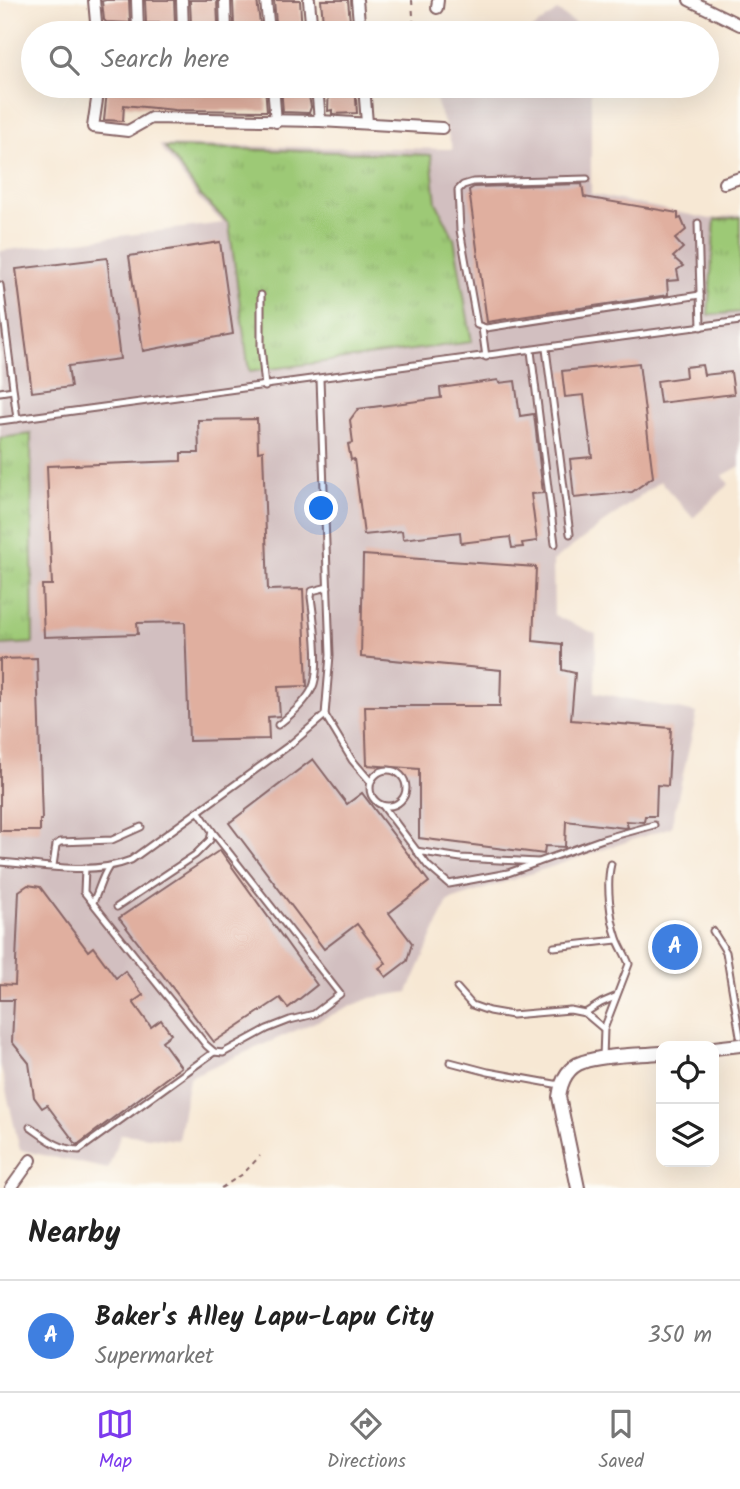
<!DOCTYPE html>
<html lang="en">
<head>
<meta charset="utf-8">
<style>
  :root { --surface:#fff; --page:#f2f2f2; --text:#222; --muted:#767676; --line:#e0e0e0; --accent:#7c3aed }
  body { margin:0; font-family:Kalam,sans-serif; background:var(--page); color:var(--text) }
  .controls { position:absolute; right:21px; bottom:21px; display:grid; overflow:hidden; border-radius:14px; box-shadow:0 7px 28px #0002 }
  .controls button { width:63px; height:63px; display:grid; place-items:center; padding:0; border:0; border-bottom:2px solid var(--line); background:var(--surface); color:var(--text); font:35px sans-serif }
  .you { position:absolute; left:322px; top:509px; width:24px; height:24px; margin:-18px; border:5px solid #fff; border-radius:50%; background:#1a73e8; box-shadow:0 0 0 10px #1a73e833 }
  .badge { display:grid; place-items:center; width:46px; height:46px; border-radius:50%; background:var(--accent); color:#fff; font-size:23px; font-weight:700 }
  .pin { position:absolute; translate:-50% -50%; border:4px solid #fff; box-shadow:0 2px 7px #0006 }
  .list { margin:0; padding:0; list-style:none }
  h2 { display:flex; justify-content:space-between; align-items:center; height:91px; margin:0; padding:0 28px; font-size:30px }
  h2 small { font-size:23px; font-weight:400; color:var(--muted) }
  .list li { display:grid; grid-template-columns:46px 1fr auto; gap:21px; align-items:center; box-sizing:border-box; height:112px; padding:0 28px; border-top:2px solid var(--line) }
  .list b { display:block; font-size:26px; white-space:nowrap }
  .list p { margin:0; font-size:23px; white-space:nowrap; color:var(--muted) }
  .list em { font-size:23px; font-style:normal; color:var(--muted) }
  .icon { flex:none; width:38px; height:38px; fill:none; stroke:currentColor; stroke-width:2; stroke-linecap:round; stroke-linejoin:round }
  .map { position:relative; flex:none; width:740px; height:1188px; overflow:hidden }
  .search { position:absolute; background:var(--surface); box-shadow:0 7px 28px #0002; left:21px; right:21px; top:21px; height:77px; display:flex; align-items:center; gap:18px; box-sizing:border-box; padding:0 24px; border-radius:38px; color:var(--muted); font-size:26px }
  .sheet { height:203px; background:var(--surface) }
  nav { display:flex; justify-content:space-around; align-items:center; box-sizing:border-box; height:98px; border-top:2px solid var(--line); background:var(--surface); font-size:19px; color:var(--muted) }
  nav a { display:grid; justify-items:center; gap:4px }
  nav .on { color:var(--accent) }
  .map>svg:first-child { display:block }
  .industrial { fill:#d2bfc0 }
  .grass { fill:url(#grass-tufts); stroke:#747450; stroke-width:2 }
  .building { fill:#e0af9f }
  .lines { fill:none; stroke-linecap:round; stroke-linejoin:round }
  .service-casing { stroke:#876566; stroke-width:9 }
  .minor-casing { stroke:#876566; stroke-width:14 }
  .tertiary-casing { stroke:#876566; stroke-width:16 }
  .path { stroke:#876566; stroke-width:2; stroke-dasharray:5 5; stroke-linecap:butt }
  .service { stroke:#fff; stroke-width:5 }
  .minor { stroke:#fff; stroke-width:10 }
  .tertiary { stroke:#fff; stroke-width:12 }
</style>
</head>
<body>
<div class="map">
<svg width="740" height="1188" viewBox="0 0 740 1188">
  <defs>
    <pattern id="grass-tufts" width="24" height="20" patternUnits="userSpaceOnUse" patternTransform="scale(1.75)"><rect width="24" height="20" fill="#9dc976"/><path d="M3 7l-1-3M5 7V3M7 7l1-3M15 17l-1-3M17 17v-4M19 17l1-3" fill="none" stroke="#89ac66"/></pattern>
  </defs>
  <rect width="100%" height="100%" fill="#fdfcf7"/>
  <filter id="ink" filterUnits="userSpaceOnUse"><feTurbulence type="fractalNoise" baseFrequency=".0143" numOctaves="2"/><feDisplacementMap in="SourceGraphic" scale="14" xChannelSelector="R" yChannelSelector="G"/><feConvolveMatrix kernelMatrix="1 2 1 2 8 2 1 2 1" color-interpolation-filters="sRGB"/></filter>
  <filter id="wash" filterUnits="userSpaceOnUse"><feTurbulence type="fractalNoise" baseFrequency=".00686" numOctaves="4" result="noise"/><feDisplacementMap in="SourceGraphic" scale="28" xChannelSelector="R" yChannelSelector="G"/><feGaussianBlur stdDeviation="1.57" result="paint"/><feColorMatrix in="noise" values="0 0 0 0 0 0 0 0 0 0 0 0 0 0 0 0 0 1.4 0 .05"/><feComposite in="paint" operator="in"/></filter>
  <g filter="url(#wash)">
    <rect width="100%" height="100%" fill="#f7e8d4"/>
    <g class="industrial">
      <path d="M557,11L589,33H527Z"/>
      <path d="M455,86H591V194L710,219L740,214V466L722,476L729,484L693,518L660,481L553,561L554,615L596,634L595,692L697,713L671,827L448,901L408,992L370,998L189,1077L178,1140L121,1134L108,1169L20,1150L0,1064V251L223,223L198,198L159,145L453,149L436,100Z"/>
    </g>
    <g class="grass">
      <path d="M165,147L431,155L436,202L454,238L472,342L249,372L229,224L200,195Z"/>
      <path d="M740,217V312L708,315L715,220Z"/>
      <path d="M31,434L33,643L0,645V438Z"/>
    </g>
    <g id="blocks">
      <g class="building">
        <path d="M106,0H129L130,23L106,22L104,20L102,1Z"/>
        <path d="M145,0H174L175,23H146Z"/>
        <path d="M190,0H217L218,24H191Z"/>
        <path d="M233,0H257L260,24L246,27L234,25Z"/>
        <path d="M274,0H300L302,33H277Z"/>
        <path d="M321,0H348L351,33H324Z"/>
        <path d="M114,86H265L267,111L175,110L124,105L123,121L104,120L107,91L113,92Z"/>
        <path d="M281,86H307L311,107L309,113L283,112Z"/>
        <path d="M329,86H355L357,113L332,114V110L328,111Z"/>
        <path d="M582,184L584,197L678,213V219L681,218L686,230L675,239L683,248L673,257L683,266L677,270L679,280L667,281L668,295L487,322L469,190L474,187Z"/>
        <path d="M220,242L233,334L143,351L129,256Z"/>
        <path d="M107,258L120,359L68,366L71,387L32,392L16,269Z"/>
        <path d="M639,363L653,477L632,492L574,498L570,459L592,457L584,395L565,397L562,371Z"/>
        <path d="M702,365L704,375L731,372L734,394L660,403L657,381L686,377L685,367Z"/>
        <path d="M498,380L499,383L515,381L520,416L534,414L543,493L531,494L537,541L522,543L523,547L512,548L510,537L461,543L460,532L403,539L402,531L364,535L354,459L351,460L348,444L353,443L350,420L358,409L441,398L440,388Z"/>
        <path d="M257,419L258,452L263,451L268,590L303,589L307,686L278,687L280,716L268,717L269,739L189,741L185,622L137,623L138,634L44,637L42,585H52L47,466L181,461V453H199L198,420Z"/>
        <path d="M363,555L536,567L533,641L562,644V670L575,673L571,720L671,728L668,786L657,785L656,816H645L644,822L626,821L628,827L625,828L566,821L565,847L545,846L544,854L419,838V769L367,765L365,706H500L501,670L361,657Z"/>
        <path d="M37,658L42,820H40V831H0V659Z"/>
        <path d="M313,759L347,804L362,793L429,882L389,913L412,943L407,961L386,977L379,968L386,963L357,924L324,949L229,823Z"/>
        <path d="M220,850L317,985L288,1008L280,998L214,1042L119,918Z"/>
        <path d="M28,885L40,887L88,951L93,947L116,978L125,971L143,995L133,1002L151,1027L161,1020L171,1034L162,1041L181,1067L77,1145L47,1105L42,1108L34,1097L29,1063L12,1042L14,1000H0V984L15,985L19,891Z"/>
      </g>
    </g>
  </g>
  <g filter="url(#ink)">
    <use href="#blocks" fill-opacity="0" stroke="#876566" stroke-width="2"/>
    <g class="lines">
      <defs>
        <g id="service">
          <path d="M587,179L473,182L463,185L458,190L460,230L477,325L486,328L700,295"/>
          <path d="M698,223L701,327"/>
          <path d="M0,285L17,419"/>
          <path d="M261,295V346L265,387"/>
          <path d="M482,328L486,357"/>
          <path d="M546,349L570,534"/>
          <path d="M531,351L555,544"/>
          <path d="M0,392L13,390"/>
          <path d="M0,421L740,321"/>
          <path d="M325,715L352,760L370,781"/>
          <path d="M278,725C291,715 309,700 314,684C320,665 314,618 311,597L312,591L328,587"/>
          <circle cx="388" cy="788" r="18"/>
          <path d="M383,806L428,866L449,884L508,873L603,839L654,825"/>
          <path d="M416,851L461,858L538,862"/>
          <path d="M0,862C42,865 91,876 131,860L291,744L325,715L330,655L320,379"/>
          <path d="M53,866L56,845L60,842L112,840L141,827"/>
          <path d="M85,868L84,892L206,1045L214,1052L223,1053L267,1029L290,1020L314,1014L340,994L212,831"/>
          <path d="M93,902C99,890 101,879 108,868"/>
          <path d="M117,907L195,855L210,840L212,831L199,812"/>
          <path d="M713,931L726,952L740,1036"/>
          <path d="M554,947L617,940"/>
          <path d="M457,988L472,1005L489,1011L512,1015L570,1010L585,1013L604,1029"/>
          <path d="M585,1013L601,1003L615,997"/>
          <path d="M603,1058L604,1029L629,964C626,955 620,947 617,938C610,918 606,884 611,864"/>
          <path d="M450,1062L488,1072L560,1085"/>
          <path d="M30,1127C46,1138 59,1150 79,1150L214,1052"/>
        </g>
        <g id="minor">
          <path d="M94,0L97,33"/>
          <path d="M137,0L138,31"/>
          <path d="M182,0L183,32"/>
          <path d="M225,0L226,33"/>
          <path d="M266,0L269,33"/>
          <path d="M309,0L312,33"/>
          <path d="M357,0L360,33"/>
          <path d="M689,0L740,25"/>
          <path d="M437,8L438,0"/>
          <path d="M97,30L235,33"/>
          <path d="M99,86L93,127L128,131L151,118L320,121L442,128"/>
          <path d="M273,86L276,122"/>
          <path d="M317,86L320,121"/>
          <path d="M364,86L367,123"/>
          <path d="M724,183L740,178"/>
          <path d="M11,1188L31,1160"/>
        </g>
        <g id="tertiary">
          <path d="M714,1048L740,1045"/>
          <path d="M578,1188L559,1097C561,1082 567,1067 583,1062C602,1055 640,1055 661,1053"/>
        </g>
      </defs>
      <use href="#service" class="service-casing"/>
      <use href="#minor" class="minor-casing"/>
      <use href="#tertiary" class="tertiary-casing"/>
      <g class="path">
        <path d="M412,0L414,33"/>
        <path d="M221,1188L243,1174L260,1156"/>
      </g>
      <use href="#service" class="service"/>
      <use href="#minor" class="minor"/>
      <use href="#tertiary" class="tertiary"/>
    </g>
  </g>
</svg>
<div class="controls">
<button><svg class="icon" aria-label="locate" viewBox="0 0 24 24"><circle cx="12" cy="12" r="6"/><path d="M12 2v4M12 18v4M2 12h4M18 12h4"/></svg></button>
<button><svg class="icon" aria-label="layers" viewBox="0 0 24 24"><path d="M12 4l9 5-9 5-9-5zM3 14l9 5 9-5"/></svg></button>
</div>
<div class="you"></div>
<div class="pin badge" style="left:675px;top:947px;background:#3f7fe0">A</div>
<div class="search"><svg class="icon" aria-label="search" viewBox="0 0 24 24"><circle cx="10" cy="10" r="6"/><path d="M15 15l6 6"/></svg>Search here</div>
</div>
<section class="sheet">
<h2>Nearby<small></small></h2>
<ul class="list">
<li><span class="badge" style="background:#3f7fe0">A</span><div><b>Baker's Alley Lapu-Lapu City</b><p>Supermarket</p></div><em>350 m</em></li>
</ul>
</section>
<nav>
<a class="on"><svg class="icon" aria-label="map" viewBox="0 0 24 24"><path d="M3 6l6-2 6 2 6-2v14l-6 2-6-2-6 2zM9 4v14M15 6v14"/></svg>Map</a>
<a><svg class="icon" aria-label="directions" viewBox="0 0 24 24"><path d="M12 3l9 9-9 9-9-9zM9 14v-3h6M13 9l2 2-2 2"/></svg>Directions</a>
<a><svg class="icon" aria-label="saved" viewBox="0 0 24 24"><path d="M7 4h10v16l-5-4-5 4z"/></svg>Saved</a>
</nav>
</body>
</html>
